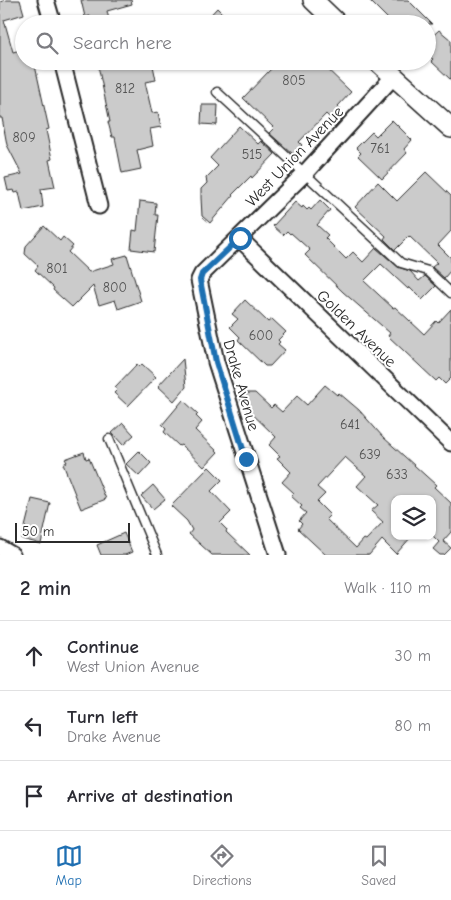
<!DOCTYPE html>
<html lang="en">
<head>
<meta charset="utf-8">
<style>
  :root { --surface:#fff; --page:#f7f7f7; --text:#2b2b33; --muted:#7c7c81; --line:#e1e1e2; --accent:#1f6fb2 }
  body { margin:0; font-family:"Comic Neue",sans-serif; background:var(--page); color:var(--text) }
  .controls { position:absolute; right:15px; bottom:15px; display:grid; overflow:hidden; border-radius:10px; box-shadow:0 1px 4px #0004 }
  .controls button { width:45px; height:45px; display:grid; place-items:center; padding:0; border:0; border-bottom:1px solid var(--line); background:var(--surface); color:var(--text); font:25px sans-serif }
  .scale { position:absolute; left:15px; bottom:12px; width:115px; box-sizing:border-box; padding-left:5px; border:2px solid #2b2b2b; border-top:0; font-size:14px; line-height:18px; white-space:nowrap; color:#2b2b2b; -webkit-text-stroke:4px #fff; paint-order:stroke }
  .stop { position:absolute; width:15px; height:15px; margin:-11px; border:4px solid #1f6fb2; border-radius:50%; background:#fff }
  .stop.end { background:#1f6fb2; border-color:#fff; box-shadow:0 1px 5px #0008 }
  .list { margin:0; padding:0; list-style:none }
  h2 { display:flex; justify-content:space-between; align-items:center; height:65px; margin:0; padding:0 20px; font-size:21px }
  h2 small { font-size:16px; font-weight:400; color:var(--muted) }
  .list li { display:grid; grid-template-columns:32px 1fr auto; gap:15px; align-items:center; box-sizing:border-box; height:70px; padding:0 20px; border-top:1px solid var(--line) }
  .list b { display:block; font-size:19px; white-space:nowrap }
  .list p { margin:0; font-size:16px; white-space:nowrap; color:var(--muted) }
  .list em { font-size:16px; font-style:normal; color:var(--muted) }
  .icon { flex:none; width:28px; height:28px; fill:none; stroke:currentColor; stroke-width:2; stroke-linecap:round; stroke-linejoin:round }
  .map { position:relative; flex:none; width:451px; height:555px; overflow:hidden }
  .search { position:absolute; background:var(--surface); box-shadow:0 1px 4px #0004; left:15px; right:15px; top:15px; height:55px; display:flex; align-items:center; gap:12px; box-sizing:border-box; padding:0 18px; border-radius:28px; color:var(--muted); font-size:19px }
  .sheet { height:275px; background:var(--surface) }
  nav { display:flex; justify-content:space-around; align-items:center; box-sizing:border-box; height:70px; border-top:1px solid var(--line); background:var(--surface); font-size:14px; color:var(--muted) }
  nav a { display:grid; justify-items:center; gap:2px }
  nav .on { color:var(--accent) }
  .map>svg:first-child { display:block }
  .building { fill:#cbcbcb; stroke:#2b2b2b; fill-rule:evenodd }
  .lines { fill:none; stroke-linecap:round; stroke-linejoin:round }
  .service-casing { stroke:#2b2b2b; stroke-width:11 }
  .minor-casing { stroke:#2b2b2b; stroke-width:19 }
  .tertiary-casing { stroke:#2b2b2b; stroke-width:22 }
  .service { stroke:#fff; stroke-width:8 }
  .minor { stroke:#fff; stroke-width:15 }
  .tertiary { stroke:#fff; stroke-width:19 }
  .route { stroke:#1f6fb2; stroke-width:6 }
  .labels { text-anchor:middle; stroke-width:4; stroke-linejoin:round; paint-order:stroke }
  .number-label { font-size:14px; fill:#535353 }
  .street-label { font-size:16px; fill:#2b2b2b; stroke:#fff }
</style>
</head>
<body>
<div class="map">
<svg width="451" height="555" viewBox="0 0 451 555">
  <rect width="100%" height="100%" fill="#fff"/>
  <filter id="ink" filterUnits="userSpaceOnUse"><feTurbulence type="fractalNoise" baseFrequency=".02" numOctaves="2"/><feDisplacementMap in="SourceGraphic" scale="10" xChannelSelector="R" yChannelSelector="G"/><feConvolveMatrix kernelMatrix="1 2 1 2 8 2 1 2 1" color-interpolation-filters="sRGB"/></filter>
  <g filter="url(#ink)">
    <g class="building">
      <path d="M6,0H20L24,14L4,20L13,52L24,49V61H34L49,129L46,130L52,159L49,160L55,187L41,189L43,207L23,211L19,192L15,193L14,190L8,191L5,178L22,174L7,145L2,118H0V2Z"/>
      <path d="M81,0H131L132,4L107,11L110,24H92L90,16L85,17Z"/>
      <path d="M369,0H408L432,24H393Z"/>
      <path d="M217,8L233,24H202Z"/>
      <path d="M439,30L451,40V80L431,61L433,59L430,57L432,55L427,50V41Z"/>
      <path d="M97,61H152L156,80L145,82L152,113L158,112L161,127L150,129L153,146L137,150L141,169L122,173L115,137H112L108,122H110Z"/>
      <path d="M263,61H319L351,92L338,106L341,109L331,119L326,114L299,142L302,145L293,154L269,133L274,128L243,98L271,69Z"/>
      <path d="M202,105H218L217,125L201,124Z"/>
      <path d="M392,120L412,140L404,149L407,153L382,179L358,156L361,153L356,148L372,132L376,136Z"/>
      <path d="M239,126L258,144L261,141L275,154L252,178L251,176L232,195L233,196L210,223L202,216L201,198V189L207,183L206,178L218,166L210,158Z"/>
      <path d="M426,172L451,196V231L438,245L451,258V270L444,278L432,267L437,263L409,236L395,250L384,239L386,236L355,207L378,182L397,201Z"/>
      <path d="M320,200L330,210L317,225L328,235L325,238L346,259L353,252L363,262L376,248L398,267L410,271L419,281L425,276L436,286L422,300L409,287L408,289L381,264L364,281L393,308L395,307L424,334L436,321L438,323L451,309V378L445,384L439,378L436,381L388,336L390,333L343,292L305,255L310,250L291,233L290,234L287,231L283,235L273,226L295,202L302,208L303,206L307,210L309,208L311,210Z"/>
      <path d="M140,201L156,203L155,215H158L154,252L131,249L133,230L137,231Z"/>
      <path d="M44,226L60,241L63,237L73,246L68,252L89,272L114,264L112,259L127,255L141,301L118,309L115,300L99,305L93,286L72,307L53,290L54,288L35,270L38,266L25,254L26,246Z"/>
      <path d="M245,300L268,322L272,319L286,332L278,340L280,342L278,344L285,350L270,366H265L238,340L240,337L230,327L238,319L232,314Z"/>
      <path d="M183,359L186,387L174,401L158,386Z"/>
      <path d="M137,364L139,367L142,364L156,377L128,406L114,393L117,390L115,387Z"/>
      <path d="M325,385L337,395L339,393L359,410L383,437L436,485L434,487L451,503V532L443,541L451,548L444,555H440L433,549L439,542L432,535V499H395V536H412L396,554L382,540L369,555H326L298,529L302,524L299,521L306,513L300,508L302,506L291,496L294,493L282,482L291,472L277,458L280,456L269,445L276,437L242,404L240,395H246V393H255L271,408L274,405L282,412L297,396L307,405ZM345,457L366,476L357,486L378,505L371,511L383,522L366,540L364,539L356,548L326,519L330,515L317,502L325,494L317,487Z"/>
      <path d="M183,400L198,414L196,416L202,422L195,430L218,452L204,467L181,445L179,446L164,432L166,429L162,425Z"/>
      <path d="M123,423L134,435L123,445L112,433Z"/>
      <path d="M139,451L151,463L139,476L126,464Z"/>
      <path d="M84,452L86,459L89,458L106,499L81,509L63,464L67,462L65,459Z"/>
      <path d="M209,467L222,480L211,491L231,512L220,523L227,530L226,532L250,555H212L189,534L192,530L187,521L171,506Z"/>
      <path d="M153,485L165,499L153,509L141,496Z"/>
      <path d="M32,499L50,503L41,544L22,539Z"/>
      <path d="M124,533L132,552L125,555H101L97,545Z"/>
    </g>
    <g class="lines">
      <defs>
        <g id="service">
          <path d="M217,92L401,263L428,271L451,293"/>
          <path d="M109,439L157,555"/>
        </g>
        <g id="minor">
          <path d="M46,0L53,24"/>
          <path d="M62,61L99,206"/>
          <path d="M239,238L451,443"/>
          <path d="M0,548L12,555"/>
          <path d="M278,555L216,362L199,280L202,274L305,173L393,77"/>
        </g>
        <g id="tertiary">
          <path d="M313,0L338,24"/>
          <path d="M377,61L451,128"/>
        </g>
      </defs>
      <use href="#service" class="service-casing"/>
      <use href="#minor" class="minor-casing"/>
      <use href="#tertiary" class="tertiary-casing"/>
      <use href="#service" class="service"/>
      <use href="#minor" class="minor"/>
      <use href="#tertiary" class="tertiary"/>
    </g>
  </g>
  <g class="lines" filter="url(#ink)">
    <path class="route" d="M240,238L202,274L200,280L216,362L246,459"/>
  </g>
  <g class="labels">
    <g class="number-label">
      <text x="294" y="85">805</text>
      <text x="125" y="93">812</text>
      <text x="24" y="142">809</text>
      <text x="380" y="153">761</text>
      <text x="252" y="159">515</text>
      <text x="57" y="273">801</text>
      <text x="115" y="292">800</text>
      <text x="261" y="340">600</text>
      <text x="350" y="429">641</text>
      <text x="370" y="459">639</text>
      <text x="397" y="479">633</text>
    </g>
    <g class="street-label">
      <text transform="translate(294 156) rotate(-46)" y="6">West Union Avenue</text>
      <text transform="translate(357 328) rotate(44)" y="6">Golden Avenue</text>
      <text transform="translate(242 385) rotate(74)" y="6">Drake Avenue</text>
    </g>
  </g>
</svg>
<div class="controls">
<button><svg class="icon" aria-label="layers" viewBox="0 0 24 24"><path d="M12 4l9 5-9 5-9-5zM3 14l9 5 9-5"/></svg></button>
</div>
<div class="scale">50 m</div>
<div class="stop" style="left:240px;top:238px"></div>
<div class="stop end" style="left:246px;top:459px"></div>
<div class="search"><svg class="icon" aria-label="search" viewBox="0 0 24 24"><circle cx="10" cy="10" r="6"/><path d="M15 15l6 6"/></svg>Search here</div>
</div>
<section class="sheet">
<h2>2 min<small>Walk · 110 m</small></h2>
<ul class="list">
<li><svg class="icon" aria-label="ahead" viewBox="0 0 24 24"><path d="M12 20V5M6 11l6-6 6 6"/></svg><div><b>Continue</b><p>West Union Avenue</p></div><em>30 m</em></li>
<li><svg class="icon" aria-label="left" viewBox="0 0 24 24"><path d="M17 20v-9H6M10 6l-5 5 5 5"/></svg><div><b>Turn left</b><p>Drake Avenue</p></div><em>80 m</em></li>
<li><svg class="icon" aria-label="arrive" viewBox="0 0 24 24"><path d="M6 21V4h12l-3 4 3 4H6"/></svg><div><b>Arrive at destination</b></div></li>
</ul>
</section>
<nav>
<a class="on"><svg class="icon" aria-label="map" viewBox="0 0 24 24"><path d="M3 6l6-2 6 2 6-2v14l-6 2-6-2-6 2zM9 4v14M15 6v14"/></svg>Map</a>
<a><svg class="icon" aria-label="directions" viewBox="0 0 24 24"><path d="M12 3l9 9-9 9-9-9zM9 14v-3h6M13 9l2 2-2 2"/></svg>Directions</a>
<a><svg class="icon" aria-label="saved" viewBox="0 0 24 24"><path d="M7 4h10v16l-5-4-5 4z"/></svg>Saved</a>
</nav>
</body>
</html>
